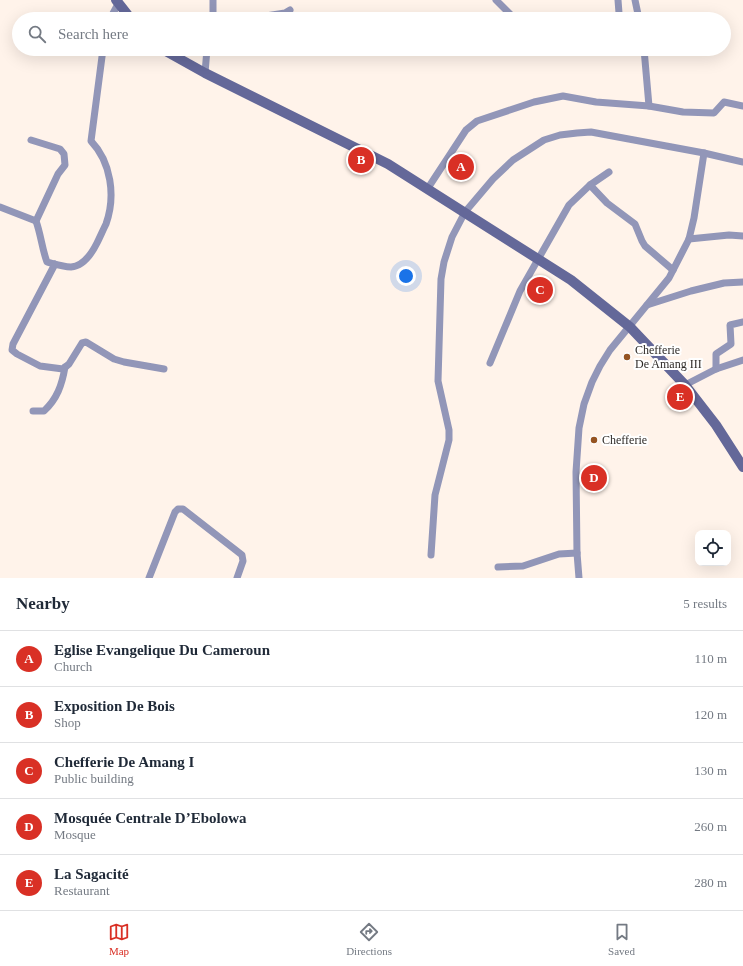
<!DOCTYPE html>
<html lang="en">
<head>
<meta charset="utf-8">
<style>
  :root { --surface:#fff; --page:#f6f6f7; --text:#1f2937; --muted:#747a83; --line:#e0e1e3; --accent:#d93025 }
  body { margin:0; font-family:Georgia,serif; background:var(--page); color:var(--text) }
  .controls { position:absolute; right:12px; bottom:12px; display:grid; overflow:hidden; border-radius:8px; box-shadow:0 4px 16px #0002 }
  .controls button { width:36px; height:36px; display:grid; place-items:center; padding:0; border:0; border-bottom:1px solid var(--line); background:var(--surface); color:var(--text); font:20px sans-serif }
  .you { position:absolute; left:406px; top:276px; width:14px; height:14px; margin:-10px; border:3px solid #fff; border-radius:50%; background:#1a73e8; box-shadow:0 0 0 6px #1a73e833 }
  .badge { display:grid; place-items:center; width:26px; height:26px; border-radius:50%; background:var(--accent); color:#fff; font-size:13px; font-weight:700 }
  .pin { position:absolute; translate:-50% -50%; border:2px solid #fff; box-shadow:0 1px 4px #0006 }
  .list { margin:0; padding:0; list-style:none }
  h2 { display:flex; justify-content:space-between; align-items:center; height:52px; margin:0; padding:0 16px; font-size:17px }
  h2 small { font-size:13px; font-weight:400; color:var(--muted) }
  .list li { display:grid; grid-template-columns:26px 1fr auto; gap:12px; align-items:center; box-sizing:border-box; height:56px; padding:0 16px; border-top:1px solid var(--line) }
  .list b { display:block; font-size:15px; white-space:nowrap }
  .list p { margin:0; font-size:13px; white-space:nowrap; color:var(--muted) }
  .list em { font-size:13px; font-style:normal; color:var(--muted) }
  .icon { flex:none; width:22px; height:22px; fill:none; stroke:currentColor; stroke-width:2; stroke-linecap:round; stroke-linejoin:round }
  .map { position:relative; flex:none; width:743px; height:578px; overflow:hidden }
  .search { position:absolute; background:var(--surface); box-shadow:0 4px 16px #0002; left:12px; right:12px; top:12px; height:44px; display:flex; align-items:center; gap:10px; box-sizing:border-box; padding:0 14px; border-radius:22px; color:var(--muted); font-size:15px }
  .sheet { height:332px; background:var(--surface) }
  nav { display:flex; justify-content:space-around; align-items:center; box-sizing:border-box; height:56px; border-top:1px solid var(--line); background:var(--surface); font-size:11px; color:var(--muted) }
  nav a { display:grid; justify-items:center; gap:2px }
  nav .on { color:var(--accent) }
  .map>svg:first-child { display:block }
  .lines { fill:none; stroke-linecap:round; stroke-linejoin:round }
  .street { stroke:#9296b8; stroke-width:7 }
  .secondary { stroke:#646899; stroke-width:10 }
  .poi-dot { fill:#955321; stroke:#fff; stroke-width:1.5 }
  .labels { text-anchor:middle; stroke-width:4; stroke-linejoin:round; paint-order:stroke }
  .poi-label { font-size:12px; fill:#2d2926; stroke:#fff; text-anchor:start }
</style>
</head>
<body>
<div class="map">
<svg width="743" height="578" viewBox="0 0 743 578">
  <rect width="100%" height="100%" fill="#fff3ea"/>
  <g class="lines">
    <g class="street">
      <path d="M496,0L515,19"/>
      <path d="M635,0L639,19"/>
      <path d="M110,19L118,4"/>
      <path d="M213,19V0"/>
      <path d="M247,19L285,13L290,10"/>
      <path d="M618,19L619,13L618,0"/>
      <path d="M644,49L649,106"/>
      <path d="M205,73L207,49"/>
      <path d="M31,140L60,149L64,154L65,165L58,174L36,221C41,235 42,249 47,262C54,264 64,267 71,267C84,266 92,253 97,243C100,237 103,230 106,224C116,196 111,162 91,141L103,49"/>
      <path d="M590,185L607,203L635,224L642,241L645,246L673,270"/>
      <path d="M428,188L466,130L477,121L534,102L563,96L596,102L649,106L683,112L714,113L724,102L743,106"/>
      <path d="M0,207L36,221"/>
      <path d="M689,239L729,235L743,236"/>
      <path d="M55,264L13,344L12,350L17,354L40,366L63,369L69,364L82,343L86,342L114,359L124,362L164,369"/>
      <path d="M647,305L691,291L724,283L743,282"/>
      <path d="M490,363L520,291L569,205L590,185L609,172"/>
      <path d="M716,369V354L731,344L730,325L743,322"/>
      <path d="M685,385L716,369L743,360"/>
      <path d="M33,411H44C57,399 62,385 65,367"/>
      <path d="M431,555L435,495L449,440V430L438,381L441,279L444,262L452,237L465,212L493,179L513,160L544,140L560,135L577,133L591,132L704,153L743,162"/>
      <path d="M498,567L523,566L559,554L577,553"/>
      <path d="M149,578L175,512L178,509H183L242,555L243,561L237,578"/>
      <path d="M579,578L577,553L576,472L579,428L584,404L592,382L600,366L610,350L669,278L689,239L694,218L704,153"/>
    </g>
    <g class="secondary">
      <path d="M116,0L131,19"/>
      <path d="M162,49L205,73L388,164L571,280L630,327L685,385L716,425L743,467"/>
    </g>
  </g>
  <g class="poi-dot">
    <circle cx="627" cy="357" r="4"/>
    <circle cx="594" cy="440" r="4"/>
  </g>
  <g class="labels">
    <g class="poi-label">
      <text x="635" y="354">Chefferie<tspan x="635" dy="14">De Amang III</tspan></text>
      <text x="602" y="444">Chefferie</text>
    </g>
  </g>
</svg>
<div class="controls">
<button><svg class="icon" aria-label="locate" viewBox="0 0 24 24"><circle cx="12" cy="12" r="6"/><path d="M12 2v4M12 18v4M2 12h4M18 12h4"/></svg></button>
</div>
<div class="you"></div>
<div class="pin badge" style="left:461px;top:167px">A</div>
<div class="pin badge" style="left:361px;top:160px">B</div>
<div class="pin badge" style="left:540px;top:290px">C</div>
<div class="pin badge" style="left:594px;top:478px">D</div>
<div class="pin badge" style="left:680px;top:397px">E</div>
<div class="search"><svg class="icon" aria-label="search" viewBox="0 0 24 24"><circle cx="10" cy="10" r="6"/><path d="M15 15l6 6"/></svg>Search here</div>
</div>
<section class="sheet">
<h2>Nearby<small>5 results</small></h2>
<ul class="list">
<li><span class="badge">A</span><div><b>Eglise Evangelique Du Cameroun</b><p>Church</p></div><em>110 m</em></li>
<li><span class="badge">B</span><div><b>Exposition De Bois</b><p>Shop</p></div><em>120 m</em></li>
<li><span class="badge">C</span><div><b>Chefferie De Amang I</b><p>Public building</p></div><em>130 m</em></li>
<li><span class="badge">D</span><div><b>Mosquée Centrale D’Ebolowa</b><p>Mosque</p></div><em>260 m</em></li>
<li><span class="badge">E</span><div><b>La Sagacité</b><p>Restaurant</p></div><em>280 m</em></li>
</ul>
</section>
<nav>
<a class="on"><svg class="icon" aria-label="map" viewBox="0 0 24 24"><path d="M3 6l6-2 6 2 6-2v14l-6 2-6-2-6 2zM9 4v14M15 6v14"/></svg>Map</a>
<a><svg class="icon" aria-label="directions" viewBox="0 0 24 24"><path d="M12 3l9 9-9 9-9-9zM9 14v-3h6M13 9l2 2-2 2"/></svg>Directions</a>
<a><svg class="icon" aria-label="saved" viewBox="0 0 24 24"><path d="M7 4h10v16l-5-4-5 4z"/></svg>Saved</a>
</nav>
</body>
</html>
